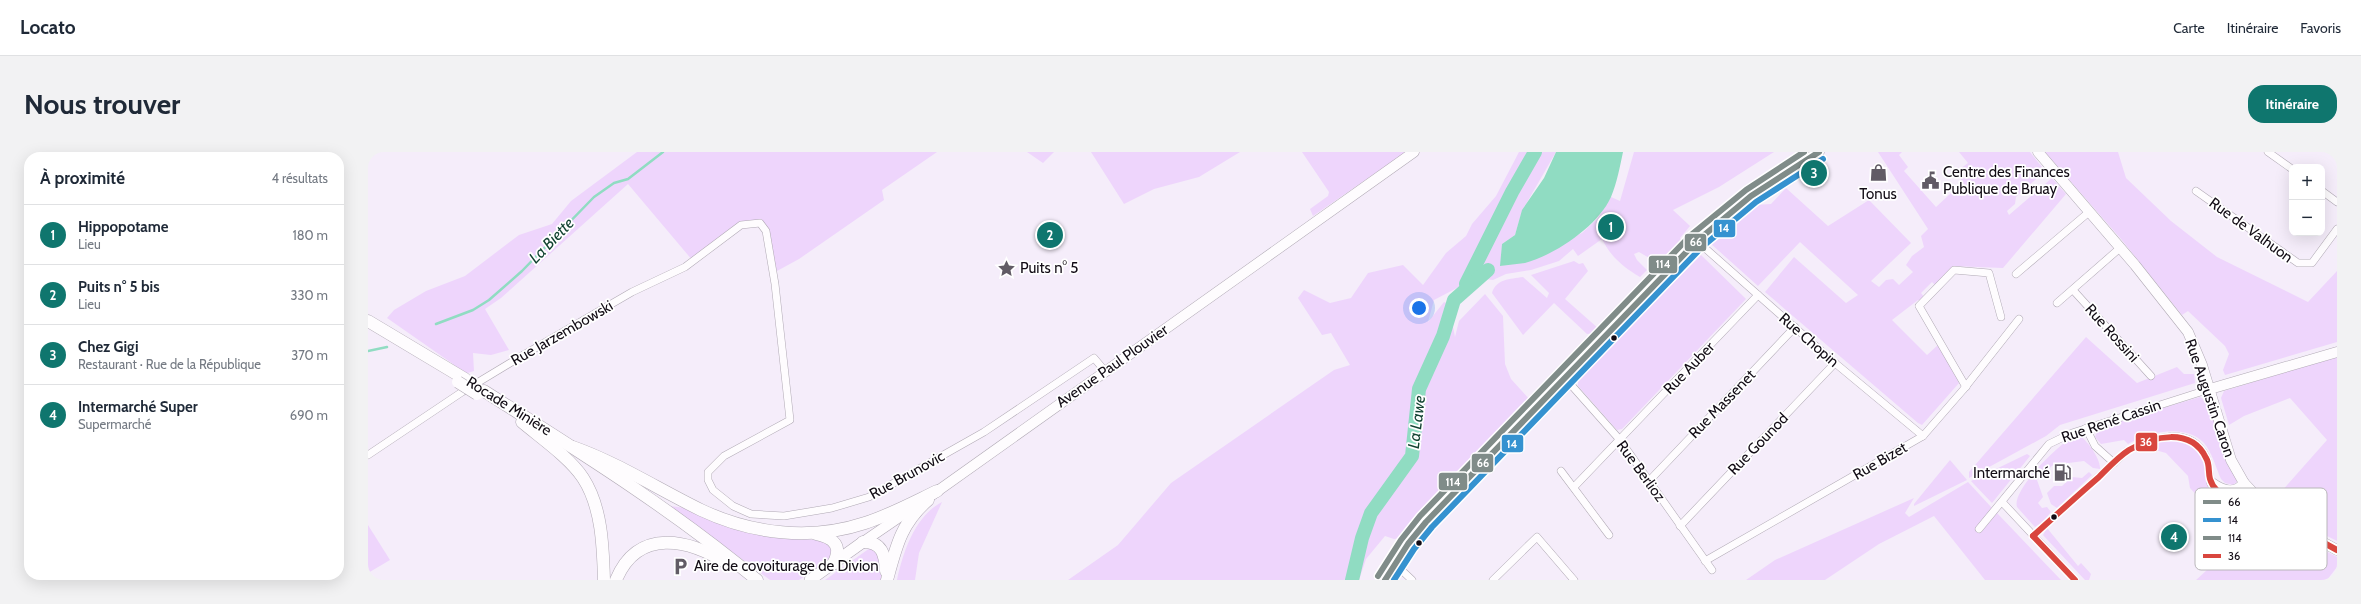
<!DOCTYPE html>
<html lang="fr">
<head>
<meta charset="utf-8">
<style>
  :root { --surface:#fff; --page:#f2f2f3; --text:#1f2937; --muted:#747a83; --line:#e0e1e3; --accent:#0f766e }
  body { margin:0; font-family:Cabin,sans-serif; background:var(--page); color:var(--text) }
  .controls { position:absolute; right:12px; top:12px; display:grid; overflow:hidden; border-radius:8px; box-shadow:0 4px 16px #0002 }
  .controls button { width:36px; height:36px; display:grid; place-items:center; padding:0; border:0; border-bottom:1px solid var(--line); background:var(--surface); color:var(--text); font:20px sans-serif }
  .you { position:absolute; left:1051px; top:156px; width:14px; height:14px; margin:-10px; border:3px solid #fff; border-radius:50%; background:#1a73e8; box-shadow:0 0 0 6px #1a73e833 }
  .badge { display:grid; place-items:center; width:26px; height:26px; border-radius:50%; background:var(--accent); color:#fff; font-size:13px; font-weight:700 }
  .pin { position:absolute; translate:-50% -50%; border:2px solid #fff; box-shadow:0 1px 4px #0006 }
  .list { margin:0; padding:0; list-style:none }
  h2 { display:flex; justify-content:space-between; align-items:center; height:52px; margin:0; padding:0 16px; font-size:17px }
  h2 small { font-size:13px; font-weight:400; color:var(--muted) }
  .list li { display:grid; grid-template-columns:26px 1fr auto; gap:12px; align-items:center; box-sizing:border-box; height:60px; padding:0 16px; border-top:1px solid var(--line) }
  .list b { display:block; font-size:15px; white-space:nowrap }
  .list p { margin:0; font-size:13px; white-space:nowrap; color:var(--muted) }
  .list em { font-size:13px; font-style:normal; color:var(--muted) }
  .map { position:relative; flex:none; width:1969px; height:428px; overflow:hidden; border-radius:16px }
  header { display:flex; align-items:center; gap:24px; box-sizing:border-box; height:56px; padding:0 20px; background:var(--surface); border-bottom:1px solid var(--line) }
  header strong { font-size:19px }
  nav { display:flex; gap:22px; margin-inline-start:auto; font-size:14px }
  .intro { display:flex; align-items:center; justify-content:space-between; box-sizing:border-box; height:96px; padding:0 24px }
  h1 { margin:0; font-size:28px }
  .button { padding:10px 18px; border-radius:16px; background:var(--accent); color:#fff; font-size:14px; font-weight:700 }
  main { display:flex; gap:24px; padding:0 24px }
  aside { flex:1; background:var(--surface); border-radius:16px; box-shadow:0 4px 16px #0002 }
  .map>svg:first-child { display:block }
  .green { fill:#eed5fc }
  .water { fill:#90dcc2 }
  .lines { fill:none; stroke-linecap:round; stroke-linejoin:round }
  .stream { stroke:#90dcc2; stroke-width:2.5 }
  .river { stroke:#90dcc2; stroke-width:14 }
  .street-casing { stroke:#b0a9b4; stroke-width:8 }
  .secondary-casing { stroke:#b0a9b4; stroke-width:11 }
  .primary-casing { stroke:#b0a9b4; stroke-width:12 }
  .highway-casing { stroke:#b0a9b4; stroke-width:13 }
  .street { stroke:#fefcfe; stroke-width:7 }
  .secondary { stroke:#fefcfe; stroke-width:10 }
  .primary { stroke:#fefcfe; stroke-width:11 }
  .highway { stroke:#fefcfe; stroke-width:12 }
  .highway-bridge-casing { stroke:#b0a9b4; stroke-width:13; stroke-linecap:butt }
  .highway-bridge { stroke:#fefcfe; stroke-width:12 }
  .bus-1-casing { stroke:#fff; stroke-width:9 }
  .bus-2-casing { stroke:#fff; stroke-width:9 }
  .bus-3-casing { stroke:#fff; stroke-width:9 }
  .bus-4-casing { stroke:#fff; stroke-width:9 }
  .bus-1 { stroke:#808c89; stroke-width:6 }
  .bus-2 { stroke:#3592d0; stroke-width:6 }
  .bus-3 { stroke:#808c89; stroke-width:6 }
  .bus-4 { stroke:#d9463e; stroke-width:6 }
  .bus-dot { fill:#120c15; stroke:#fff; stroke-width:1.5 }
  .labels { text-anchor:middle; stroke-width:3.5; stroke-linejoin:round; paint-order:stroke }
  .poi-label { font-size:15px; fill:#120c15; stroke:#fff; text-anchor:start }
  .street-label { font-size:15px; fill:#120c15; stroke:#fff }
  .water-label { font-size:16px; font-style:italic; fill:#124332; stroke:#fff }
  .key { fill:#fff; stroke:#b8b6b9; stroke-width:1 }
  .key-label { font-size:11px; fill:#120c15 }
  .line-badge { stroke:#fff; stroke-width:1.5 }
  .badge-label { font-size:11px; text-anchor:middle; font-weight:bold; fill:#fff }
</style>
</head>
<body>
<header>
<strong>Locato</strong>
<nav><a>Carte</a><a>Itinéraire</a><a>Favoris</a></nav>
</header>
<div class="intro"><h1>Nous trouver</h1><a class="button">Itinéraire</a></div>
<main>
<aside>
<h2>À proximité<small>4 résultats</small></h2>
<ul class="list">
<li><span class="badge">1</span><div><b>Hippopotame</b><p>Lieu</p></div><em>180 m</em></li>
<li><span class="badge">2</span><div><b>Puits n° 5 bis</b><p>Lieu</p></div><em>330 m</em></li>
<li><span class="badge">3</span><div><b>Chez Gigi</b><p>Restaurant · Rue de la République</p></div><em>370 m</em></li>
<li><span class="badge">4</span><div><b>Intermarché Super</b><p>Supermarché</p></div><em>690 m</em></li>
</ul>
</aside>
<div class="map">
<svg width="1969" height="428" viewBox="0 0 1969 428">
  <rect width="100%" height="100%" fill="#f5edfa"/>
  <g class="green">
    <path d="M269,0H569L514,38L516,48L431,107L409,119L398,79L383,70L325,109L260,32L133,146L117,157L141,198L123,203L105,201L106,219L93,223L85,212L19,166L26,158L58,139L97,124L151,83L184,72L203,49Z"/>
    <path d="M659,0H686L675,11Z"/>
    <path d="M723,0H872L831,25L786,37L756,52Z"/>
    <path d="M934,0H1038L945,64L942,57L960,44L961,40Z"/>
    <path d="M1151,0H1188L1154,59L1147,83L1134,92L1133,114L1214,81L1229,67L1243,45L1252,49L1266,0H1406L1351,35L1305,58L1322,74L1312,86L1314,89L1294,109L1283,107L1271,100L1266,102L1269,108L1279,118L1272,125C1255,115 1243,105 1234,87L1210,104L1205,97L1191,109L1163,118L1138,122L1125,128L1108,126L1066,148L1060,170L1076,150L1089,156L1083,164L1087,185L1091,169L1117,142L1135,164L1137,212L1143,227L1162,248L1035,386L1026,387L1017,384L998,407L991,428H700L750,393L803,331L966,218L982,213L963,181L954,183L930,146L936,138L962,151L983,146L1000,121L1035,113L1055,133L1078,101L1098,84L1104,72L1128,44Z"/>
    <path d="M1510,0H1534L1531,3L1540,15L1536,19L1568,55L1595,30L1586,19L1590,15L1592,17L1600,11L1591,0H1662L1677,19L1648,45L1647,52L1639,59L1641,63L1684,26L1698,42L1635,116L1585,114L1568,134L1564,130L1553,141L1557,146L1554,149L1550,148L1524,168L1559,203L1570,193L1591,231L1554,273L1550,271L1397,140L1426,105L1478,151L1490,143L1432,90L1390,134L1342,91L1385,53L1403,52L1418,36L1460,74L1501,48L1543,91L1503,129L1511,135L1518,128L1525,127L1531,133L1545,120L1538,113L1544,104L1556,95L1553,84L1560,77Z"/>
    <path d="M1677,0H1750L1758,26L1803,69L1849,105L1940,150L1969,119V190L1857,223L1855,218L1861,202L1857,194L1820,159L1814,163L1753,87Z"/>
    <path d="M1333,103L1378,147L1254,277L1249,278L1210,234V227Z"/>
    <path d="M1206,109L1211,112L1215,111L1220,119L1197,147L1231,177L1229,181L1219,182L1186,151L1155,183L1124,141C1128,127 1142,127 1155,125L1179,146L1181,141L1163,123Z"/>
    <path d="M1718,185L1769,231L1809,215L1816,222H1826L1827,231L1692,273L1678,284L1601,326V320Z"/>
    <path d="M1969,204V389L1935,372L1905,349L1959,288L1922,246L1876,264L1861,273L1853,246L1856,239Z"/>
    <path d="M1832,245C1849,255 1853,292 1859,310C1861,318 1867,322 1869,330L1865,333L1857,331L1853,327C1848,316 1844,300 1836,291C1817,271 1781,280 1760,292L1756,288L1733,292L1727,285L1731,275Z"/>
    <path d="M1710,282C1719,288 1733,307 1732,317L1725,316L1716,309L1685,313L1669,328L1675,345L1670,351L1674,356L1679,355L1683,360L1675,370L1667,375L1649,355C1643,337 1696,287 1710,282Z"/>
    <path d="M1801,288C1832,291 1838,306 1840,335L1852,346L1865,353L1872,351L1889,355L1931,385L1969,405V415L1959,428H1828L1874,386L1871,375L1859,376L1822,336L1820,324L1798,301L1780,296L1784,292Z"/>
    <path d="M1659,302L1662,304L1624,351L1603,329Z"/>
    <path d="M1582,308L1599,328L1546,354V352Z"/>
    <path d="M1721,320L1724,323L1689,356L1683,352L1679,341L1686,334H1694L1704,325L1714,326Z"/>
    <path d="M1600,330L1624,356L1607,377L1612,381L1629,361L1693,428H1617L1566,364L1511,392L1457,428H1378L1407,408L1546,346L1537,361L1541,365Z"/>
    <path d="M574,350L551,401L547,428H529C535,400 547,364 574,350Z"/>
    <path d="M302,354C345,358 386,376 428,386C440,389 450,386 462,390L465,405L431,428H402Z"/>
    <path d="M0,373L22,408L0,421Z"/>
    <path d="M1679,376L1710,414L1713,411L1723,422L1721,428H1717L1675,383Z"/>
    <path d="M502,396H509L514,419L513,428H457Z"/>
  </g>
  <path class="water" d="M1188,0H1255C1252,14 1249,31 1243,45C1230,74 1187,103 1157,111C1149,112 1140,113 1132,114L1134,92L1147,83L1154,58L1176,26Z"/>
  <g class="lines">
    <g class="stream">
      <path d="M68,172L105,158L121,148L154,119L226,45L246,31L260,27L295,0"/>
      <path d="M0,199L19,195"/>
    </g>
    <g class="river">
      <path d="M1098,132L1144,40L1167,0"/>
      <path d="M984,428L994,386L1003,361L1044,304L1051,237L1075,184L1086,148L1120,118"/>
    </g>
    <defs>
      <g id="street">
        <path d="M1900,0L1924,17"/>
        <path d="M1828,39L1930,111H1944L1969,77"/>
        <path d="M1954,39L1969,50"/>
        <path d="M1329,89L1467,211L1555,284"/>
        <path d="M1648,122L1721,60"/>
        <path d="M1705,138L1783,224"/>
        <path d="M1689,151L1752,96"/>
        <path d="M1197,226L1252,288L1344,418"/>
        <path d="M1598,235L1551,154L1586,118L1621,121L1633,165"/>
        <path d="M1718,276L1727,294L1746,311"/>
        <path d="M0,303L94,240L152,205L264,140L317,115L373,73L392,71L398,79L407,132L422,268L356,304L340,320V328L345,338L365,354L383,362L416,364L464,356L501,345L616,280L726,206L737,219"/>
        <path d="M1193,319L1241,383"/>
        <path d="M1281,329L1427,175"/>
        <path d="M1206,335L1390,143"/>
        <path d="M1635,351L1707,428"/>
        <path d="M1312,374L1467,211"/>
        <path d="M1611,377L1681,292L1704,281L1842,237"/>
        <path d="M1665,384L1759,299C1783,286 1822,272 1838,305C1842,312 1840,321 1843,329C1852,347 1874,352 1891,348"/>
        <path d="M1337,409L1555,284L1595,238L1651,167"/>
        <path d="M1027,412L1044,428"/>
        <path d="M1125,428L1169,385L1206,428"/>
        <path d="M1967,428L1969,425"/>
      </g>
      <g id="secondary">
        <path d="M1670,0L1767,113L1820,180L1834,213L1863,308L1876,331L1904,361L1916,369L1969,398"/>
        <path d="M1842,237L1969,200"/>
        <path d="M1844,331C1855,339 1867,343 1876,331"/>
        <path d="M564,343L1046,0"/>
        <path d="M495,390L549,353"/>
        <path d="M1017,428L1040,392L1058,370L1329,89L1383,44L1451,0"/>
      </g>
      <path id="primary" d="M442,428L495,390"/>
      <g id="highway">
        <path d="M0,169L97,227"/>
        <path d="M116,239C209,298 304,357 389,428"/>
        <path d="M154,270C173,286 202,306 215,326C234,355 235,395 236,428"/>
        <path d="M205,295C250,311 290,337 333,358C384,382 443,389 497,371C522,363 546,350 569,339"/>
        <path d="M448,382C466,386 475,394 465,412"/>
        <path d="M495,390C514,390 517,402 518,419"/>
        <path d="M248,428C270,375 321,387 360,412"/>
        <path d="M519,428C528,395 533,371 560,348"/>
      </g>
    </defs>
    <use href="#street" class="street-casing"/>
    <use href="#secondary" class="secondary-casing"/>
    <use href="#primary" class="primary-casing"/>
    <use href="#highway" class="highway-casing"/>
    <use href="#street" class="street"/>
    <use href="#secondary" class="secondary"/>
    <use href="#primary" class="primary"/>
    <use href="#highway" class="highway"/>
    <defs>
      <path id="highway-bridge" d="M90,230L109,242"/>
    </defs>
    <use href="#highway-bridge" class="highway-bridge-casing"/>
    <use href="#highway-bridge" class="highway-bridge"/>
    <defs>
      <path id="bus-1" d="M1017,428L1040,392L1058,370L1329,89L1383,44L1451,0"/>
      <path id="bus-2" d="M1026,428L1046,397L1064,375L1334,95L1388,50L1455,7"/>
      <path id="bus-3" d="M1010,424L1033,388L1052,364L1323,83L1378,38L1436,0"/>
      <g id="bus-4">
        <path d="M1891,348L1918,370L1969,398"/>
        <path d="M1665,384C1687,364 1709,344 1731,325C1740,316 1750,305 1761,298C1785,284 1823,275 1838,306C1842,312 1840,320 1842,327C1848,347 1874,351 1891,348"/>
        <path d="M1665,384L1707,428"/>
      </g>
    </defs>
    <use href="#bus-1" class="bus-1-casing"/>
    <use href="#bus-2" class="bus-2-casing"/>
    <use href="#bus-3" class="bus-3-casing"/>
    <use href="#bus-4" class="bus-4-casing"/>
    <use href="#bus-1" class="bus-1"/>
    <use href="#bus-2" class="bus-2"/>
    <use href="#bus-3" class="bus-3"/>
    <use href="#bus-4" class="bus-4"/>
  </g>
  <defs>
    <symbol id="shop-bare" viewBox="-9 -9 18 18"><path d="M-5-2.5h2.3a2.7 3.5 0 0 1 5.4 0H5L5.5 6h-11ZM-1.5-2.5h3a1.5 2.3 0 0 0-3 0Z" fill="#615b65" stroke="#fff" stroke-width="2.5" paint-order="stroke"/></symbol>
    <symbol id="civic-bare" viewBox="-9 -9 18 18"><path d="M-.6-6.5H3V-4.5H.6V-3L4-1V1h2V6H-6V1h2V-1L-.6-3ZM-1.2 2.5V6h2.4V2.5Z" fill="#615b65" stroke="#fff" stroke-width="2.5" paint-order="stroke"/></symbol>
    <symbol id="sight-bare" viewBox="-9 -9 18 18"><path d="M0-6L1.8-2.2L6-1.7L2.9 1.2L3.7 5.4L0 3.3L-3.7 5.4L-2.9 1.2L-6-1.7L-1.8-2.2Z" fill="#615b65" stroke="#fff" stroke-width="2.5" paint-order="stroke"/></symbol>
    <symbol id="fuel-bare" viewBox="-9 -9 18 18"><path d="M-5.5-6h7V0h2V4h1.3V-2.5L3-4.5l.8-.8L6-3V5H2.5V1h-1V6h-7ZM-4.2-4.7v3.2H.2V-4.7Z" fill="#615b65" stroke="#fff" stroke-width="2.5" paint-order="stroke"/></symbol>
    <symbol id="parking-bare" viewBox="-9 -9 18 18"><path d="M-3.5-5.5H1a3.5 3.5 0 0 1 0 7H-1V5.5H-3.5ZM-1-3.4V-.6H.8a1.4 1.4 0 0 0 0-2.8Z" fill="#615b65" stroke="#fff" stroke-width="2.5" paint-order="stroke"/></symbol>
  </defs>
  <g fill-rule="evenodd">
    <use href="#shop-bare" x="1498" y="8" width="25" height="25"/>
    <use href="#civic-bare" x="1550" y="16" width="25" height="25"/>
    <use href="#sight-bare" x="626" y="104" width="25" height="25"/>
    <use href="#fuel-bare" x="1682" y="308" width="25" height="25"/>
    <use href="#parking-bare" x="300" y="402" width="25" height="25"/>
  </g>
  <g class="bus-dot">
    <circle cx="1246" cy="186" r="3.5"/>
    <circle cx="1686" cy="365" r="3.5"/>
    <circle cx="1051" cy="391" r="3.5"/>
  </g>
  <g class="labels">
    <g class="poi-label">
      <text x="1575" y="25">Centre des Finances<tspan x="1575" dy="17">Publique de Bruay</tspan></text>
      <text x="1510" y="47" text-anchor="middle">Tonus</text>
      <text x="652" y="121">Puits n° 5</text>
      <text x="1682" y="326" text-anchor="end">Intermarché</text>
      <text x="326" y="419">Aire de covoiturage de Divion</text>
    </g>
    <g class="street-label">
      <text transform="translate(1883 78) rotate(36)" y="5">Rue de Valhuon</text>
      <text transform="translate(194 181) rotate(-30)" y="5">Rue Jarzembowski</text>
      <text transform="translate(1744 181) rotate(48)" y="5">Rue Rossini</text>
      <text transform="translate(1441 188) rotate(41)" y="5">Rue Chopin</text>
      <text transform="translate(744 214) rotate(-35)" y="5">Avenue Paul Plouvier</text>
      <text transform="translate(1321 216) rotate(-46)" y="5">Rue Auber</text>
      <text transform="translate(1842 246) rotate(71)" y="5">Rue Augustin Caron</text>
      <text transform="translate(1354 252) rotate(-46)" y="5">Rue Massenet</text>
      <text transform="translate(141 254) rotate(32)" y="5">Rocade Minière</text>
      <text transform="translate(1743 269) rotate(-19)" y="5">Rue René Cassin</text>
      <text transform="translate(1390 292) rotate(-46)" y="5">Rue Gounod</text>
      <text transform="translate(1512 309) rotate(-30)" y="5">Rue Bizet</text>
      <text transform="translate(1273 319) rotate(54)" y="5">Rue Berlioz</text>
      <text transform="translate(539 323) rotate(-29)" y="5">Rue Brunovic</text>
    </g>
    <g class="water-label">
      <text transform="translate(183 88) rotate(-46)" y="6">La Biette</text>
      <text transform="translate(1048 270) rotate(-83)" y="6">La Lawe</text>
    </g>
  </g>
  <rect x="1827" y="336" width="132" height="82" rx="6" class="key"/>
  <rect x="1835" y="348" width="18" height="4" fill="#808c89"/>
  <rect x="1835" y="366" width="18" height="4" fill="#3592d0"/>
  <rect x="1835" y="384" width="18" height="4" fill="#808c89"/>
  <rect x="1835" y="402" width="18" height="4" fill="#d9463e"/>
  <g class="key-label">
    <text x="1860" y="354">66</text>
    <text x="1860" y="372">14</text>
    <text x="1860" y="390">114</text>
    <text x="1860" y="408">36</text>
  </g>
  <g class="line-badge">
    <rect x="1345" y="67" width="23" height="19" rx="4" fill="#3592d0"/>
    <rect x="1316" y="81" width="23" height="19" rx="4" fill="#808c89"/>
    <rect x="1280" y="103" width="30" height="19" rx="4" fill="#808c89"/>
    <rect x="1767" y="280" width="23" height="20" rx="4" fill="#d9463e"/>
    <rect x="1133" y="282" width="23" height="19" rx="4" fill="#3592d0"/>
    <rect x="1103" y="301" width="23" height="20" rx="4" fill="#808c89"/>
    <rect x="1070" y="320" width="30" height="19" rx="4" fill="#808c89"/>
  </g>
  <g class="badge-label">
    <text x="1356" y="80">14</text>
    <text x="1328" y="94">66</text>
    <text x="1295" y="116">114</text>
    <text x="1778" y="294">36</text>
    <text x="1144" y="296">14</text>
    <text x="1115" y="315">66</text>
    <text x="1085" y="334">114</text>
  </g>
</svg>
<div class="controls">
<button>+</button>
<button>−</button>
</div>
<div class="you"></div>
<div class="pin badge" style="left:1243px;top:75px">1</div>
<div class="pin badge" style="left:682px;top:83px">2</div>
<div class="pin badge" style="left:1446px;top:21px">3</div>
<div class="pin badge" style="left:1806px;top:385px">4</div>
</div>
</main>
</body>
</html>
